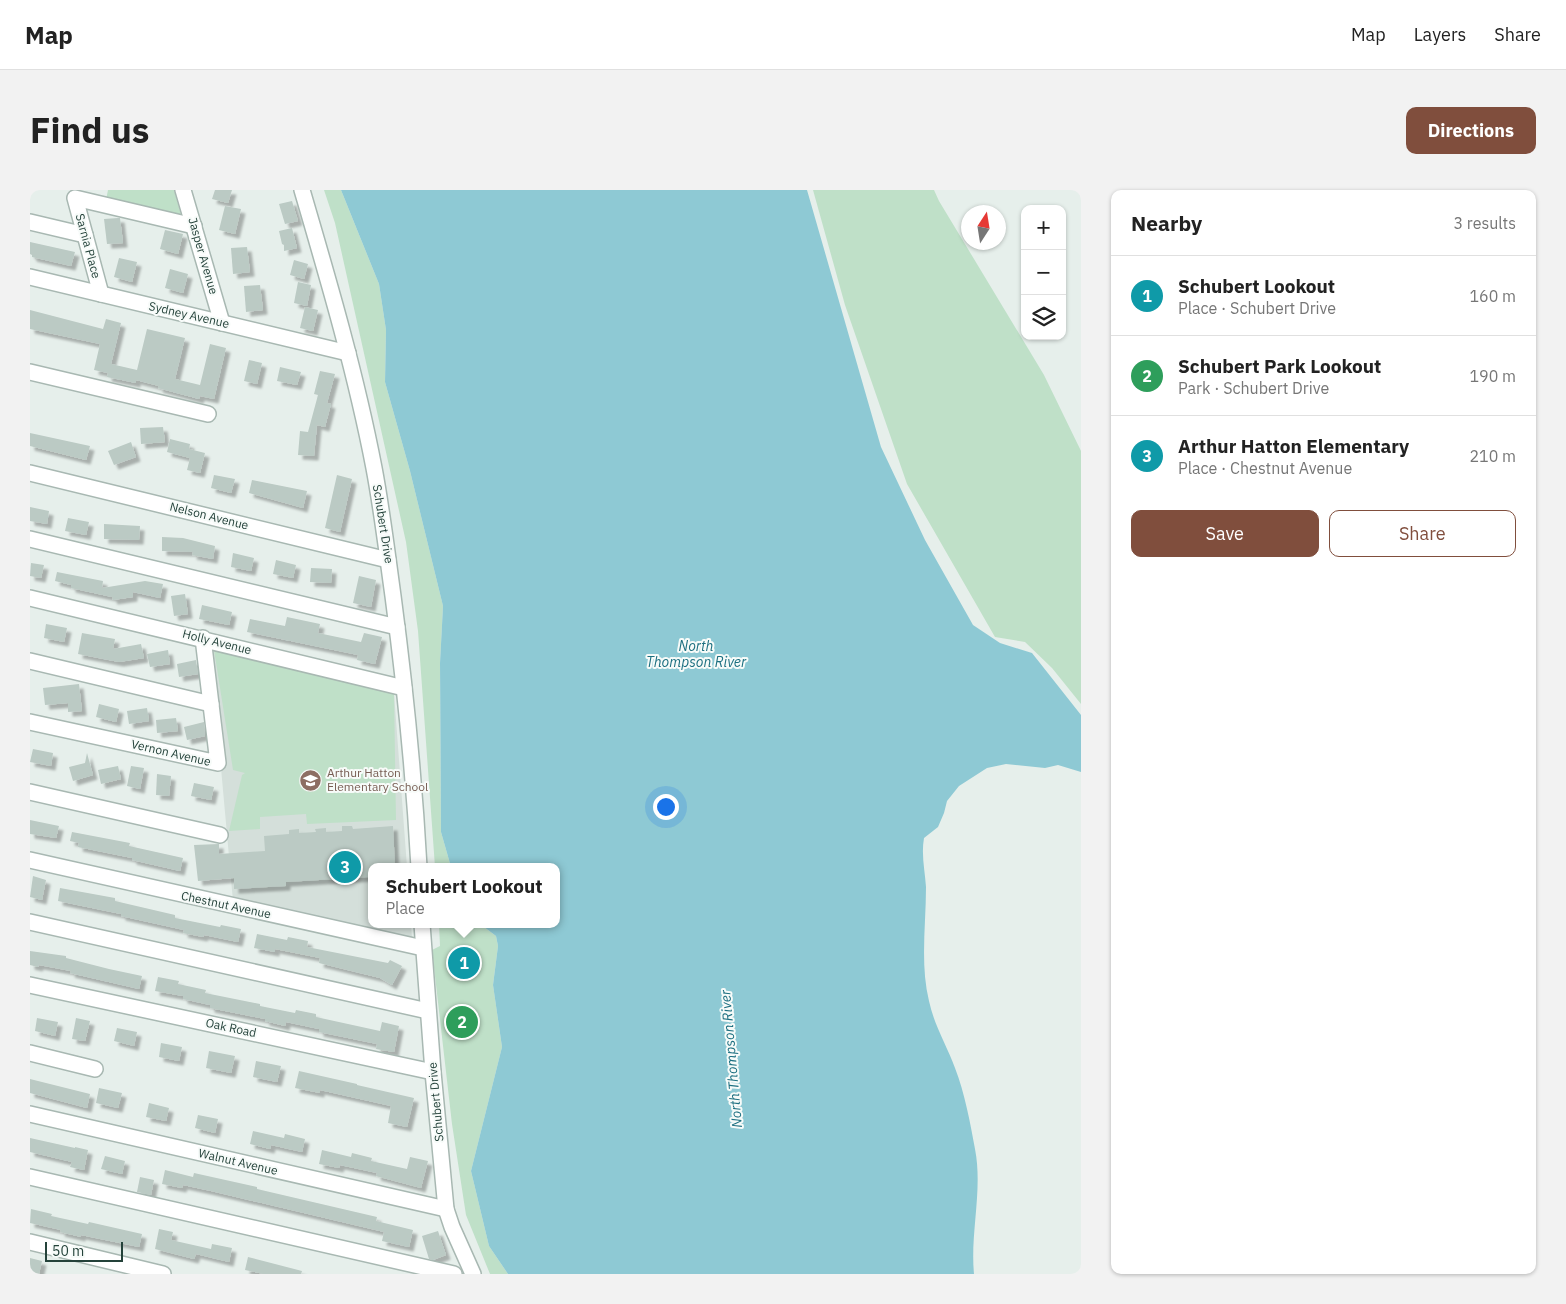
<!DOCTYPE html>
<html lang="en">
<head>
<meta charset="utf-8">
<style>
  :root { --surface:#fff; --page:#f2f2f2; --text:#222; --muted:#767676; --line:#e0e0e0; --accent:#804e3d }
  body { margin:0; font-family:"IBM Plex Sans",sans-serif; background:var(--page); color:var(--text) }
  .controls { position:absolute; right:15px; top:15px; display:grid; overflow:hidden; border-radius:10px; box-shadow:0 1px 4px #0004 }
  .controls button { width:45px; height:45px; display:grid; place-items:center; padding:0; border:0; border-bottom:1px solid var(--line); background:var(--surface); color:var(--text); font:25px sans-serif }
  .compass { position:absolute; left:931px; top:15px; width:45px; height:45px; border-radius:50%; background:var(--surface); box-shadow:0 1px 4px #0004; rotate:12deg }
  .scale { position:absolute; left:15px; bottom:12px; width:78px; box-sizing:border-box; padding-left:5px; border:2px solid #24423a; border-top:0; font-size:14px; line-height:18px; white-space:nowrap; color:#24423a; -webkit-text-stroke:4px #f7fbf9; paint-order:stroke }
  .you { position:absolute; left:635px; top:616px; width:18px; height:18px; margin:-12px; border:4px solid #fff; border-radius:50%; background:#1a73e8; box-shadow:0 0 0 8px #1a73e833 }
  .badge { display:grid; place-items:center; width:32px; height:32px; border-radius:50%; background:var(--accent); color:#fff; font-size:16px; font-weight:700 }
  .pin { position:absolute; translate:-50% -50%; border:2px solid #fff; box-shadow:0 1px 5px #0006 }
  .popup { position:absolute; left:338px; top:673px; width:192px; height:65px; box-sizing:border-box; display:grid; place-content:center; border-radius:10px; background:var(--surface); filter:drop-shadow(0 1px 4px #0005); font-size:16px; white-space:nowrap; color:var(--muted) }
  .popup b { font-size:19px; color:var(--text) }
  .popup::after { content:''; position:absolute; left:50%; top:100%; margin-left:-10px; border:10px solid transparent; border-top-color:var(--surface) }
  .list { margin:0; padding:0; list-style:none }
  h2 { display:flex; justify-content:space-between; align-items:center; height:65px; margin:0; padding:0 20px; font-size:21px }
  h2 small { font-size:16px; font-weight:400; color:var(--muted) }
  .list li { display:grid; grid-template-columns:32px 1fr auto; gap:15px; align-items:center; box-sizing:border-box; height:80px; padding:0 20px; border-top:1px solid var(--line) }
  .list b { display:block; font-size:19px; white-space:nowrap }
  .list p { margin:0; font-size:16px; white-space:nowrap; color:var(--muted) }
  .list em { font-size:16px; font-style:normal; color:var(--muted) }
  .actions { display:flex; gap:10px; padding:15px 20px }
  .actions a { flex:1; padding:11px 0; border:1px solid var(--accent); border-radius:10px; text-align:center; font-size:18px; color:var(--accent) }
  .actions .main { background:var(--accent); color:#fff }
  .icon { flex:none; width:28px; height:28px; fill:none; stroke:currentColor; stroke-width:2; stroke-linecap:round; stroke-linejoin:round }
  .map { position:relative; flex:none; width:1051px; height:1084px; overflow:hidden; border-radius:10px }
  header { display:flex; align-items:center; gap:30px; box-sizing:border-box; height:70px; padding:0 25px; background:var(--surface); border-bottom:1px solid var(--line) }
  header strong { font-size:24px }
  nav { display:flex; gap:28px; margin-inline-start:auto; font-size:18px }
  .intro { display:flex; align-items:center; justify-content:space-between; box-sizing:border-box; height:120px; padding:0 30px }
  h1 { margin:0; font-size:35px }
  .button { padding:12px 22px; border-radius:10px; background:var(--accent); color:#fff; font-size:18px; font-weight:700 }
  main { display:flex; gap:30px; padding:0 30px }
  aside { flex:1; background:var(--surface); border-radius:10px; box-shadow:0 1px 4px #0004 }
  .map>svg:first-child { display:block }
  .built { fill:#d4dfda }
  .green { fill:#bfe0c8 }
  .water { fill:#8ec9d4 }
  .building { fill:#bbcac4; filter:url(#shadow) }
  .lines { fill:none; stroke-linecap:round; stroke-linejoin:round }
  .minor-casing { stroke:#a8b8b2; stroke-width:18 }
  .minor { stroke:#fff; stroke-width:15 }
  .labels { text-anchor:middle; stroke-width:4; stroke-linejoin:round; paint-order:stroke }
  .street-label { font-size:12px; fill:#24423a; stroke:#f7fbf9 }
  .education-label { font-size:12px; fill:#785e54; stroke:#f7fbf9; text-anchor:start }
  .water-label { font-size:14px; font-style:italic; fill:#1c6f80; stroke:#f7fbf9 }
</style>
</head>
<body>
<header>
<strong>Map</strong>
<nav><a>Map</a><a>Layers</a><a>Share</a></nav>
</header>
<div class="intro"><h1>Find us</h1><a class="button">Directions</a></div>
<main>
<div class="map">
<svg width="1051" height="1084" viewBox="0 0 1051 1084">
  <defs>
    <filter id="shadow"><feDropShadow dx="4.5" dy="4.5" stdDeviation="1" flood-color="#0004"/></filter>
  </defs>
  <rect width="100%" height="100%" fill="#e6efeb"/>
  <path class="built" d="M180,456L364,503L377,677H342V734H381L382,748L203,711Z"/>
  <g class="green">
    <path d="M78,0H144L152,28L76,10Z"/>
    <path d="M294,0H311L349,94L356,140L355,192L380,281L413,416L410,473L411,642L421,677H405L388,441L376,352L305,33Z"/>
    <path d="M783,0H904L909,11L1014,185L1051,261V514L1022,478L995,452L965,447L877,294L815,115Z"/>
    <path d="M184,460L364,503L366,630L277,634L276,624L230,627V639L199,641L212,585L215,583L203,580Z"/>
    <path d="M409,734H450L466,746L468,756L463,795L472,857L441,981L459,1056L478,1084H460L436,1025L422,934L402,760L410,756Z"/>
  </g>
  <path class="water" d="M311,0H777L851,257L895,350L943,435L970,453L1002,463L1051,525V582L1028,575L1015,578L976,574L957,578L929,596L917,611L914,623L908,637L894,648C891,665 895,681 896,697C896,735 890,774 899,811C904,835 917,856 925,878C935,904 940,932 945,959C953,1000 940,1043 944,1084H478L459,1056L441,981L472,857L463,795L468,756L466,746L450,734H526V677H421L411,642L410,473L413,416L380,281L355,192L356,140L349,94Z"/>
  <g class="building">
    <path d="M185,0H202L198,13L182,9Z"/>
    <path d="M262,11L268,31L255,34L249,14Z"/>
    <path d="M195,16L211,19L205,44L189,40Z"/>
    <path d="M88,28H90L93,53L77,54L74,29Z"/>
    <path d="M262,38L267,58L254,61V55L252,54L249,41Z"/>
    <path d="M135,40L153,44L148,64L130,59Z"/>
    <path d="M0,52L45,62L41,76L2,67V65L0,64Z"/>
    <path d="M217,57L220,82L203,84L201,58Z"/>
    <path d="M89,68L107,72L102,92L84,87Z"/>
    <path d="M264,70L278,74L274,89L260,85Z"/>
    <path d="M140,79L158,84L153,103L135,98Z"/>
    <path d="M268,92L281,95L277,116L264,113Z"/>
    <path d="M230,95L233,120L216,122L214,96Z"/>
    <path d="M275,117L288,120L283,141L270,138Z"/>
    <path d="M0,120L73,139L76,129L91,133L81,174L107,180L117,139L155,148L145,189L170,195L180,154L196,158L184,209L170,206L169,209L128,198L129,196L106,190V193L77,187L78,183L64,180L70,154L0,139Z"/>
    <path d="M219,170L232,173L227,194L214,191Z"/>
    <path d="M250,177L271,182L267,195L247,191Z"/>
    <path d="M290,181L305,184L297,213L301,214L295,237L287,235L284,266L268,265L270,241L278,242L288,205L284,204Z"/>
    <path d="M133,237L135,252L111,254L110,238Z"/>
    <path d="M0,243L60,256L56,270L0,256Z"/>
    <path d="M140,249L160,254L159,259L175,263L170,283L157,280L160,268L137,262Z"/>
    <path d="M101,252L106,267L84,275L78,261Z"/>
    <path d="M184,285L205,289L201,303L181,298Z"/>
    <path d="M307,285L322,289L310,342L295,338Z"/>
    <path d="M222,290L277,301L273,318L219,303Z"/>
    <path d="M0,317L19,321L17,334L0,331Z"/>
    <path d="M38,328L59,332L56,345L35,341Z"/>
    <path d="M74,334L110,336L109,350L74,349Z"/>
    <path d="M132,347L153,348L185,356L183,369L162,365L163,362L132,361Z"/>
    <path d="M203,363L224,368L221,381L201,377Z"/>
    <path d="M246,370L266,375L263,388L243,384Z"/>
    <path d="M1,373L14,375L11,388L0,386Z"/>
    <path d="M281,378L302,379L301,393L280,392Z"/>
    <path d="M27,382L73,391L72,398L115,391L133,394L130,408L103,402V407L83,410L82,407L41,398V395L25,391Z"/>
    <path d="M329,386L346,390L341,417L323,413Z"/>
    <path d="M155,404L158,424L144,426L141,406Z"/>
    <path d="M172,415L202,422L199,435L169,429Z"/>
    <path d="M257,427L290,434L288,443L331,452L334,443L352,447L345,474L327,470L328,465L217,442L220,429L255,436Z"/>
    <path d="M16,434L37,438L34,452L14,448Z"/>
    <path d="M52,443L85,449L83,459L111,454L114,468L89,472L48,464Z"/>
    <path d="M138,460L140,474L120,477L117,464Z"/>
    <path d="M166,470L168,484L149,487L147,474Z"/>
    <path d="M49,494L52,521L38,522V513L15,515L13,498Z"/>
    <path d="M69,514L89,519L86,532L66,527Z"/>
    <path d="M117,518L119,531L99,534L97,521Z"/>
    <path d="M146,528L148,541L127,543L126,530Z"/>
    <path d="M174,532L175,546L157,550L154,537Z"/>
    <path d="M3,559L23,563L21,576L0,572Z"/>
    <path d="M57,563L63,585L43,591L39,577L55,573Z"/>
    <path d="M88,576L91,589L71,594L68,580Z"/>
    <path d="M101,576L114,578L110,599L97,596Z"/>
    <path d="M127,584L141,586L139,606L126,605Z"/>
    <path d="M164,593L184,597L181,610L161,606Z"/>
    <path d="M0,630L29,636L26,648L0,644Z"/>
    <path d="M312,636H322L323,639L363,636L365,677H342V679H339V687L256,692V696L204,699V688L168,691L164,655L189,654V664L235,661L234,646L259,644V640L269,639V643L286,642L285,639L296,638V642L312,641Z"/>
    <path d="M42,642L100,653L99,656L153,668L150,681L102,670V668L48,657L49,653L40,651Z"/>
    <path d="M3,686L16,690L12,710L0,707Z"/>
    <path d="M30,698L85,708V711L145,725V728L190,737L191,735L211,739L208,752L174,745L173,747L153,743L154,740L91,726V724L28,711Z"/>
    <path d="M227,744L257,750L258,747L278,751L277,757L358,773L360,770L372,776L362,795L350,788L289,773L290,768L245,759V762L224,758Z"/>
    <path d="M0,761L36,766V768L79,779L112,786L109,799L40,783L41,781L9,775L8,777L0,775Z"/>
    <path d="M128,787L149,791L148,794L176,800L175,803L230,814V816L265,823L266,820L286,824V827L350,841L352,832L369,836L364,862L346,859L347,854L289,842V839L256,832L255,836L235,831V829L180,818V815L153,809V806L125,801Z"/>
    <path d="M7,828L28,832L25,846L5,841Z"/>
    <path d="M46,828L60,831L55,851L42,849Z"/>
    <path d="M87,838L107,842L104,856L84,851Z"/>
    <path d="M131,853L152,857L149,871L129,867Z"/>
    <path d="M179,861L205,866L201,883L176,878Z"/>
    <path d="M226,871L251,876L247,892L223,887Z"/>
    <path d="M269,881L327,894V895L384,908L377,937L358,933L361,916L290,900V903L265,898Z"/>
    <path d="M0,889L60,904L57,918L0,903Z"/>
    <path d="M69,898L92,903L88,918L66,913Z"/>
    <path d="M119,913L139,918L136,931L116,927Z"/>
    <path d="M168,925L188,929L185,943L165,938Z"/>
    <path d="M223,941L254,948L255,944L275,949L272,962L241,955L240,959L220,954Z"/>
    <path d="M0,948L45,958V957L58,960L54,980L40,977L42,972L0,962Z"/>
    <path d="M292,960L321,967L322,963L342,968L341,971L377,979L380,967L398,971L391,998L346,986L347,983L310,975L309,978L289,974Z"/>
    <path d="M75,966L95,971L92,984L71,979Z"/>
    <path d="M135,980L163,987L164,983L227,997V999L347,1027L346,1031L383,1040L379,1057L352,1051L354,1042L181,1001L153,995L152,998L132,994Z"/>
    <path d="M110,987L124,990L121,1005L107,1002Z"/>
    <path d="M1,1019L22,1024L21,1026L58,1034L59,1032L112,1044L109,1057L51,1045V1047L30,1042L31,1040L0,1033Z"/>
    <path d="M129,1039L143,1042L141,1050L181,1059L182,1054L202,1058L199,1072L166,1064L164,1069L125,1059Z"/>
    <path d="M408,1041L416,1065L403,1070L399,1069L392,1046Z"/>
    <path d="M218,1067L272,1081L271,1084H234L215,1080Z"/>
    <path d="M0,1068L12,1071L9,1084L0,1082Z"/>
  </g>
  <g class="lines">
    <defs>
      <g id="minor">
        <path d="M153,0L192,133"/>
        <path d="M272,0C299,92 326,184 344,278C352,320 357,363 363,406C375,496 384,586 389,677"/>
        <path d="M0,32L55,45"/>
        <path d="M0,87L318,163"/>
        <path d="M71,104L45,8L164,36"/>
        <path d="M0,182L178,224"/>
        <path d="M0,283L358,370"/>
        <path d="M0,349L367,437"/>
        <path d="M0,408L374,498"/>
        <path d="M0,471L181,514"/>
        <path d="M0,532L188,573L173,448"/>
        <path d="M0,602L190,645"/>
        <path d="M0,670L393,758"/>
        <path d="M0,732L398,821"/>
        <path d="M392,734L403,882L416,1019L422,1037L443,1084"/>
        <path d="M0,795L403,882"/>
        <path d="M0,863L65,879"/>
        <path d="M0,924L416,1019"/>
        <path d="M0,987L424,1084"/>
        <path d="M0,1052L133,1084"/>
      </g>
    </defs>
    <use href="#minor" class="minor-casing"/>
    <use href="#minor" class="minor"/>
  </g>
  <defs>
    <symbol id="school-disc" viewBox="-11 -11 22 22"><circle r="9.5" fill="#8d6e63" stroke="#f7fbf9"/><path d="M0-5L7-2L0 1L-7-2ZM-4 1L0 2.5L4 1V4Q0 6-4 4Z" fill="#fff"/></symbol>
  </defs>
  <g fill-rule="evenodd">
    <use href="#school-disc" x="268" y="578" width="25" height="25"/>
  </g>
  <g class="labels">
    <g class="street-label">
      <text transform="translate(58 56) rotate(75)" y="4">Sarnia Place</text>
      <text transform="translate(173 66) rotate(74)" y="4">Jasper Avenue</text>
      <text transform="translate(159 125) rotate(13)" y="4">Sydney Avenue</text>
      <text transform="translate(179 326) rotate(14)" y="4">Nelson Avenue</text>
      <text transform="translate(353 334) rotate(81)" y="4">Schubert Drive</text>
      <text transform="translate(187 452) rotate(14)" y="4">Holly Avenue</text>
      <text transform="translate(141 563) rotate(13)" y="4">Vernon Avenue</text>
      <text transform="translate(196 715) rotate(12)" y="4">Chestnut Avenue</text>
      <text transform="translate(201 838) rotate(12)" y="4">Oak Road</text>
      <text transform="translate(406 912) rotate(-95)" y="4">Schubert Drive</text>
      <text transform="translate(208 972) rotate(13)" y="4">Walnut Avenue</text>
    </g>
    <g class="education-label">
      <text x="297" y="587">Arthur Hatton<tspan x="297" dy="14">Elementary School</tspan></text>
    </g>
    <g class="water-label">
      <text x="666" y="461">North<tspan x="666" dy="16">Thompson River</tspan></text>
      <text transform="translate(701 869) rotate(-95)" y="5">North Thompson River</text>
    </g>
  </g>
</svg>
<div class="controls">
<button>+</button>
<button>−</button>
<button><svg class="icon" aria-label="layers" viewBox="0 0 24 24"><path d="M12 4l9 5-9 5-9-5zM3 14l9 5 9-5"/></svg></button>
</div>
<svg class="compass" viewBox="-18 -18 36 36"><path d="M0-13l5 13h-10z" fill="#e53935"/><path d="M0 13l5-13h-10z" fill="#767676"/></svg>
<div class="scale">50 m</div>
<div class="you"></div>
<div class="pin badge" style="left:434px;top:773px;background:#0f9aa8">1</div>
<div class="popup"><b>Schubert Lookout</b>Place</div>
<div class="pin badge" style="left:432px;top:832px;background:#2e9e5b">2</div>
<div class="pin badge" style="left:315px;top:677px;background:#0f9aa8">3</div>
</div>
<aside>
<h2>Nearby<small>3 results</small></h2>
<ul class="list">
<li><span class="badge" style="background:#0f9aa8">1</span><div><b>Schubert Lookout</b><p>Place · Schubert Drive</p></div><em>160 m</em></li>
<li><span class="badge" style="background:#2e9e5b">2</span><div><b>Schubert Park Lookout</b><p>Park · Schubert Drive</p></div><em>190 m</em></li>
<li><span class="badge" style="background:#0f9aa8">3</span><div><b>Arthur Hatton Elementary</b><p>Place · Chestnut Avenue</p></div><em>210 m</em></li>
</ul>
<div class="actions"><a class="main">Save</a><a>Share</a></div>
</aside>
</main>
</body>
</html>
